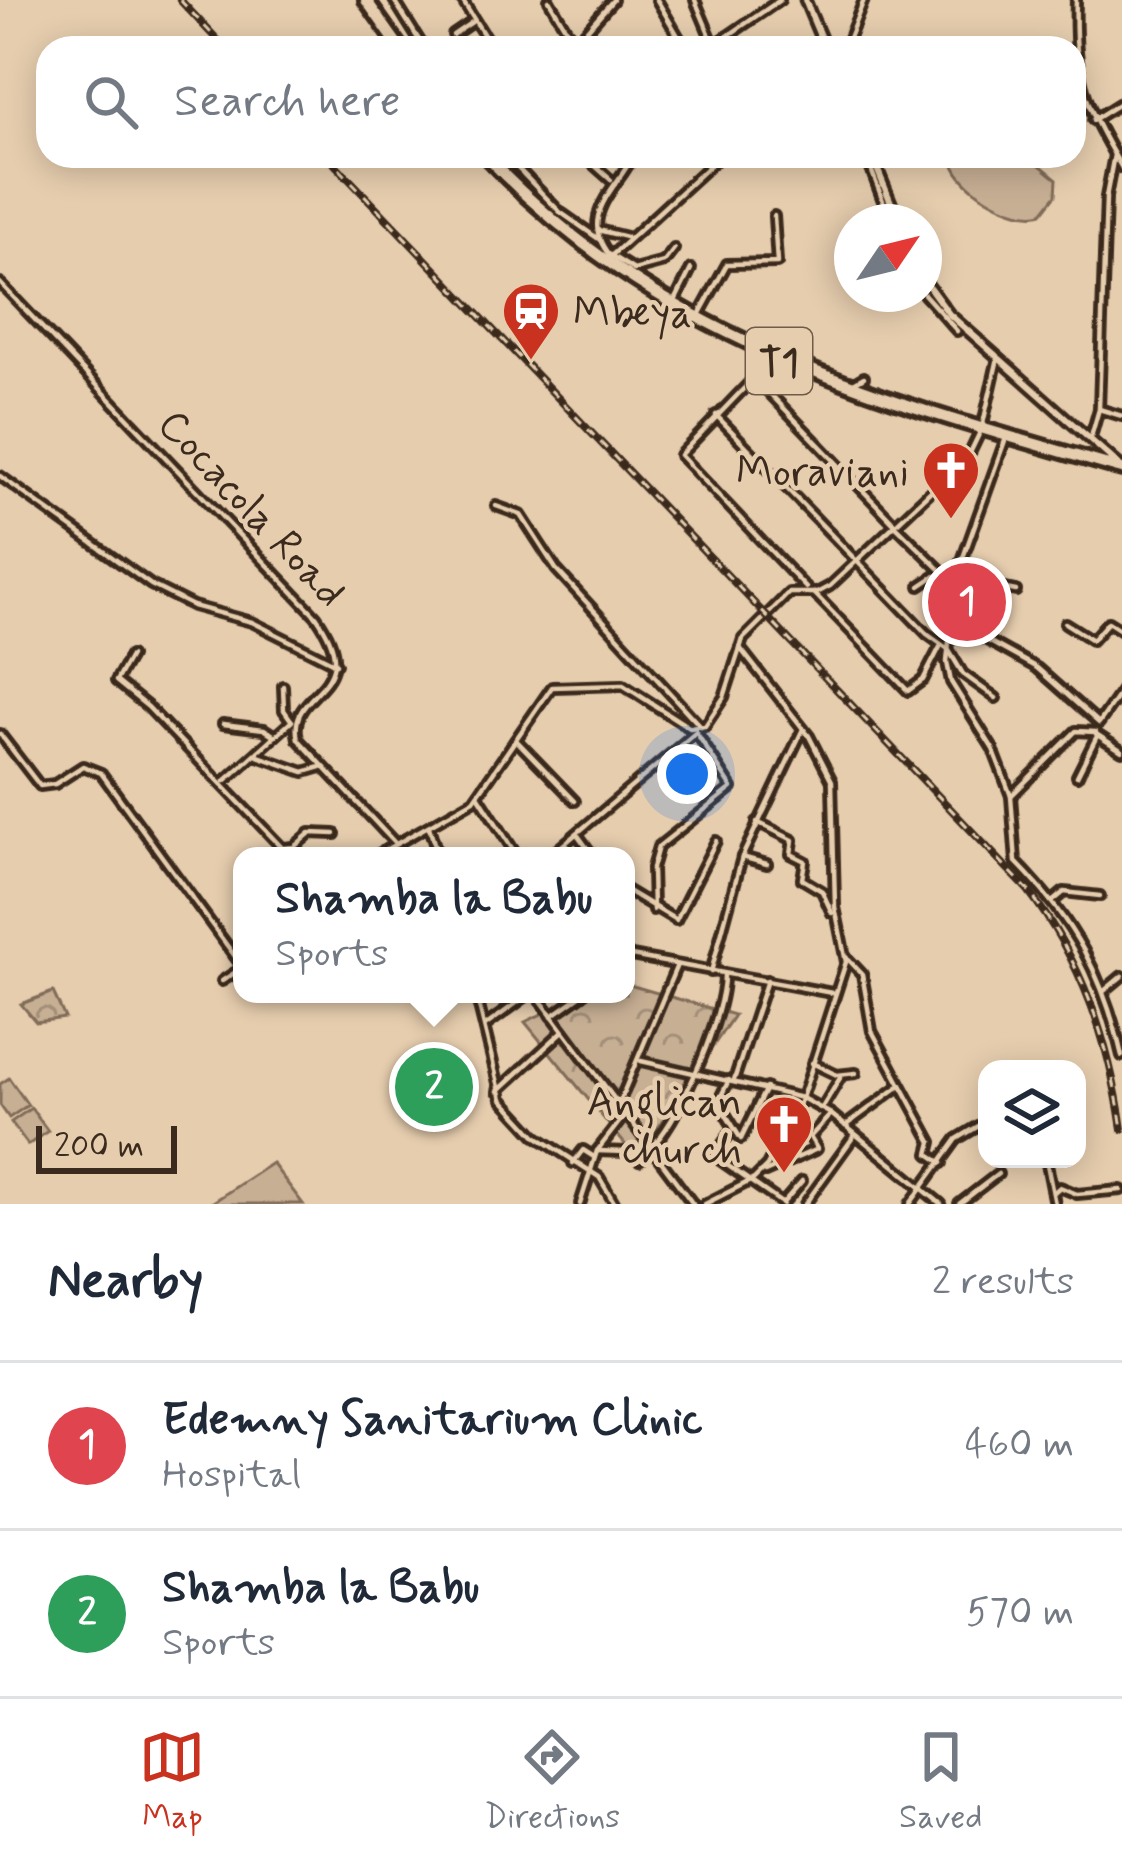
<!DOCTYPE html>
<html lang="en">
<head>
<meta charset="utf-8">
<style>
  :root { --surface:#fff; --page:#f2f2f3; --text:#1f2937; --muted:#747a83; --line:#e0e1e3; --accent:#c8321e }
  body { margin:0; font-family:Mynerve,sans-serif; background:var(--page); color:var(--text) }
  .controls { position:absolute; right:36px; bottom:36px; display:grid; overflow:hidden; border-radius:24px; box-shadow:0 6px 30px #0003 }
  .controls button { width:108px; height:108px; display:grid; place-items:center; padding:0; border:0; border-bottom:3px solid var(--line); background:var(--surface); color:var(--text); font:60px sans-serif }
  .compass { position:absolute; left:834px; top:204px; width:108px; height:108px; border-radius:50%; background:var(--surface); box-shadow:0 6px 30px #0003; rotate:55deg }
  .scale { position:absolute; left:36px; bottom:30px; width:141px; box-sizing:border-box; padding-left:12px; border:6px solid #3b2a1e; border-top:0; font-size:33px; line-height:42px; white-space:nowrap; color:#3b2a1e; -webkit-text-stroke:9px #e6cdae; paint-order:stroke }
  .you { position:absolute; left:687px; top:774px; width:42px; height:42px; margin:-30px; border:9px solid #fff; border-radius:50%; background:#1a73e8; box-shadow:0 0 0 18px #1a73e833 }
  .badge { display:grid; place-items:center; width:78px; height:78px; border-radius:50%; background:var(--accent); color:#fff; font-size:39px; font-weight:700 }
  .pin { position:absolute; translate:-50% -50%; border:6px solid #fff; box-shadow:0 3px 12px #0006 }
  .popup { position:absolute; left:233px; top:847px; width:402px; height:156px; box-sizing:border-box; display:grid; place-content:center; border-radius:24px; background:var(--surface); filter:drop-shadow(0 3px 9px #0005); font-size:39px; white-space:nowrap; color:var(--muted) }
  .popup b { font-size:45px; color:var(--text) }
  .popup::after { content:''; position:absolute; left:50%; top:100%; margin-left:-24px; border:24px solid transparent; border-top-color:var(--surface) }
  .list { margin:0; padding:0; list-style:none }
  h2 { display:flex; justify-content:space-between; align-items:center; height:156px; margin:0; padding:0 48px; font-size:51px }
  h2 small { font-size:39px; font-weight:400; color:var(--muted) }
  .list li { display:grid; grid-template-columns:78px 1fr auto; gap:36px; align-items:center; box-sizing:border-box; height:168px; padding:0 48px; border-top:3px solid var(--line) }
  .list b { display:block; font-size:45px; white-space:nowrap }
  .list p { margin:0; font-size:39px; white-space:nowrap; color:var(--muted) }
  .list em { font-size:39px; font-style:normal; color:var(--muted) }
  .icon { flex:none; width:66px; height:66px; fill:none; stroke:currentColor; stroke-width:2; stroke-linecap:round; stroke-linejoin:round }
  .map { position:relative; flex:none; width:1122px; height:1204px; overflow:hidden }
  .search { position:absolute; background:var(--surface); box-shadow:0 6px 30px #0003; left:36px; right:36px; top:36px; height:132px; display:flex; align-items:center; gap:30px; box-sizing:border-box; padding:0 42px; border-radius:36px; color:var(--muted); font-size:45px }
  .sheet { height:492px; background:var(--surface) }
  nav { display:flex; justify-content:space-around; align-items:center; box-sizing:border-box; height:168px; border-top:3px solid var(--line); background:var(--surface); font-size:33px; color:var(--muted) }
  nav a { display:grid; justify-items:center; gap:6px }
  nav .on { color:var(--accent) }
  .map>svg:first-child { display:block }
  .grass { fill:#c7af94; stroke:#816c59; stroke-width:3 }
  .park { fill:url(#park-crowns); stroke:#816c59; stroke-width:3 }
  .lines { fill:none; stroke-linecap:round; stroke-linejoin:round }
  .minor-casing { stroke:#3b2a1e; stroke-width:14 }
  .tertiary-casing { stroke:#3b2a1e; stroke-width:15 }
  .trunk-casing { stroke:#3b2a1e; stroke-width:20 }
  .minor { stroke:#e6cdae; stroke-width:4.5 }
  .tertiary { stroke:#e6cdae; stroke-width:6 }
  .trunk { stroke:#e6cdae; stroke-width:10 }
  .rail-casing { stroke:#3b2a1e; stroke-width:8 }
  .rail { stroke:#e6cdae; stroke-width:3; stroke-dasharray:9; stroke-linecap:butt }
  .labels { text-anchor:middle; stroke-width:9; stroke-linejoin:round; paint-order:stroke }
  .shield { fill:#e6cdae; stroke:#6e5b49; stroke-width:3 }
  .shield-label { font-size:39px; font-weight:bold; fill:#3b2a1e }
  .poi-label { font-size:42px; fill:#3b2a1e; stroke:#e6cdae; text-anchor:end }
  .street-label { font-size:42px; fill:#3b2a1e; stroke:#e6cdae }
</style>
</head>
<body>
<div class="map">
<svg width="1122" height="1204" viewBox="0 0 1122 1204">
  <defs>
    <pattern id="park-crowns" width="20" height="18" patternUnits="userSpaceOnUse" patternTransform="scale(3)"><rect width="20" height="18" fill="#c7af94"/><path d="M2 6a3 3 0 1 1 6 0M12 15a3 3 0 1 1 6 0" fill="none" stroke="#a38f78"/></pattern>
  </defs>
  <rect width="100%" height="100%" fill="#e6cdae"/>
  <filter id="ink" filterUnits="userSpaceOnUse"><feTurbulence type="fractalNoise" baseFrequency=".00833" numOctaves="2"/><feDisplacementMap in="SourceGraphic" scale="24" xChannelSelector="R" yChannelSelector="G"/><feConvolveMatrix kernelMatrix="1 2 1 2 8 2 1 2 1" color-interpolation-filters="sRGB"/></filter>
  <g filter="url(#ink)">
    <g class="grass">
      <path d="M952,156H1029L1057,179L1056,195L1042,213C1016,222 952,185 952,156Z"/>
      <path d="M439,1054L461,1105L430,1121L408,1068Z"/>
      <path d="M9,1078L28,1105L9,1118L0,1105V1084Z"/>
      <path d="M31,1108L48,1131L28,1145L11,1122Z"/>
      <path d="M272,1163L303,1204H210Z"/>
    </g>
    <g class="park">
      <path d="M626,984L734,1015L637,1159L525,1022L584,994H626Z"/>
      <path d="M53,992L65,1018L36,1022L21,1004Z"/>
    </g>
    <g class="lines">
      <defs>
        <g id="minor">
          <path d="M394,0L424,48"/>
          <path d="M462,0L492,48"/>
          <path d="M549,0L575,44"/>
          <path d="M657,0L685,48"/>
          <path d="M695,0L713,43"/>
          <path d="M1076,0C1073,76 1084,104 1122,168"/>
          <path d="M453,35L472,22"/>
          <path d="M713,46L780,0"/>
          <path d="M571,48L613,0"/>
          <path d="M845,48L864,0"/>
          <path d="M1093,120L1122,102"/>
          <path d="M506,156L560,212L600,240"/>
          <path d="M584,156L611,180"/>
          <path d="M866,156L891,222"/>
          <path d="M598,230L626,237"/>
          <path d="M610,255L634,270L664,262L674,249"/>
          <path d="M610,256C577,216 616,190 633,156"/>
          <path d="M610,257L720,156"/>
          <path d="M0,283L316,616C370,693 285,687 298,739L394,842"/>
          <path d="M924,294L957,331"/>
          <path d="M675,301L691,269"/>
          <path d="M699,315L727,264L777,263L774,216"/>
          <path d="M773,358L680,455L806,588"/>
          <path d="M755,378L895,524"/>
          <path d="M852,384L864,377"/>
          <path d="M1099,409L1122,416"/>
          <path d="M716,415L927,634L948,649L963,674L996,698"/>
          <path d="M1007,435L955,580L947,662L951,682L993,749L1011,796L1016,862C1075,922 1103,975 1122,1056"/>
          <path d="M1091,437L1099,409L1106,197L1114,155"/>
          <path d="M0,476L151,585L193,606L252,622L336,664"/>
          <path d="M496,506L521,515L556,569L701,727"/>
          <path d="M895,525L949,578L1016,591"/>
          <path d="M920,586L935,576L947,578"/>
          <path d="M814,593L908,691L923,680L940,647"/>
          <path d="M956,608L983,638L1037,668L1099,723L1122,690"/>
          <path d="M1065,623L1092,640L1108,622L1122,631"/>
          <path d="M130,656L116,681L148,707L290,856"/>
          <path d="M283,686L284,710L291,720"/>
          <path d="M223,724L264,729L275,736"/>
          <path d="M0,734L40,786L55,784L83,766L101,773L242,966"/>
          <path d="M1096,734L1122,751"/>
          <path d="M517,741L575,801"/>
          <path d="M258,756L304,772L321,767"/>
          <path d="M1077,776L1096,738"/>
          <path d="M225,781L292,721"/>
          <path d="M478,795L517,856"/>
          <path d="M1011,796L1076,731L1096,732"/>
          <path d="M757,822L793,840L791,854L805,861L802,879L822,891L832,913"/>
          <path d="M429,827L438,856"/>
          <path d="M577,834L593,856"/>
          <path d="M284,848L294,847L310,833L335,834"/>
          <path d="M375,856L474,800L552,687L623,685L690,728L705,726L724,697L743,639L789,593H817L830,586L969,455L982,428L998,358"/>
          <path d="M550,856L694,734"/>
          <path d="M742,857L767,864"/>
          <path d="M626,890L676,920L716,841"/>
          <path d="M1052,902L1064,892L1100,896"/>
          <path d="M653,910L652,868L658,847L732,788L696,732"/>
          <path d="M626,955L832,993"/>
          <path d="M846,957L862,974L872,1031L932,1142L929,1154L942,1163"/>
          <path d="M711,972L742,857L803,729"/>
          <path d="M222,981L242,968"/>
          <path d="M1104,991L1122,976"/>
          <path d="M476,994L502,1099L536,1136L599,1177L615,1204"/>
          <path d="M536,994L693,1204"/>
          <path d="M552,1016L583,994"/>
          <path d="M485,1026L529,994"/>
          <path d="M641,1061L802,1098L831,1114L941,1204"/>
          <path d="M812,1063L837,1075L856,1073"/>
          <path d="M729,1080L718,1102L741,1139L766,1088"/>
          <path d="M734,1080L767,980"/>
          <path d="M498,1091L563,1031"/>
          <path d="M619,1103L677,965"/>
          <path d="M822,1108L840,1078"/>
          <path d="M845,1126L898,1087"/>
          <path d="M731,1132L714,1156L783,1204"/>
          <path d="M655,1143C682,1114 725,1013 724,974"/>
          <path d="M597,1151L627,1152L639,1160L656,1148"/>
          <path d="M1046,1159L1055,1204"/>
          <path d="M573,1163L583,1150L594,1157"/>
          <path d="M765,1172L817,1149L810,1137L831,1114"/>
          <path d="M1053,1193L1060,1187L1077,1194L1121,1190"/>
          <path d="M580,1204L597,1151L627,1112"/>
          <path d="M705,1204L754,1179L767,1166L802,1098L846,962L835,907L832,781L809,736L740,648"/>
          <path d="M782,1204L802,1181"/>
          <path d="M805,1204L854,1136"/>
          <path d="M910,1204L957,1139L987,1121"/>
          <path d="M959,1204L998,1174"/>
        </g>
        <g id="tertiary">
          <path d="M805,0L825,48"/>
          <path d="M872,156L899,222"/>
          <path d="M924,280L949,314L1119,465"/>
        </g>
        <g id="trunk">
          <path d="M366,0L400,48"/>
          <path d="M486,156C664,344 882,400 1122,469"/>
        </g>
      </defs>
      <use href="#minor" class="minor-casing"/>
      <use href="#tertiary" class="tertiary-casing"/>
      <use href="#trunk" class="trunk-casing"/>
      <use href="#minor" class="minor"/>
      <use href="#tertiary" class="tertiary"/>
      <use href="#trunk" class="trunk"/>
      <defs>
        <g id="rail">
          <path d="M180,0L225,48"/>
          <path d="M327,156L1028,890C1082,961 1109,1040 1122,1129"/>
        </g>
      </defs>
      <use href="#rail" class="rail-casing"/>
      <use href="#rail" class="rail"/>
    </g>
  </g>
  <defs>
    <symbol id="station-pin" viewBox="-11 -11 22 30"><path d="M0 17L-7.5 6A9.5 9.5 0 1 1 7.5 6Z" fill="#c8321e" stroke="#e6cdae"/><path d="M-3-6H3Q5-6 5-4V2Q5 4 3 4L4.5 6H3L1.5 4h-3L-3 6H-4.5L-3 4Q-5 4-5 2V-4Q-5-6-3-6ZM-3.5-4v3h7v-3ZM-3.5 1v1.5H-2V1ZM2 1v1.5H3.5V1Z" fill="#fff"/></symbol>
    <symbol id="church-pin" viewBox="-11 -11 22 30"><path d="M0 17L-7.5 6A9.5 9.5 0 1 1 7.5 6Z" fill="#c8321e" stroke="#e6cdae"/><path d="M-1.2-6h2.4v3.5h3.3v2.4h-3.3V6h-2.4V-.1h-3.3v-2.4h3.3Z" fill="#fff"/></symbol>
  </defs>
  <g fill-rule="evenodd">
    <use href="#station-pin" x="498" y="278" width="66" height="90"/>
    <use href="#church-pin" x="918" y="437" width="66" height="90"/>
    <use href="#church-pin" x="751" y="1091" width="66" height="90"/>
  </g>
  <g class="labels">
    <rect class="shield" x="746" y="328" width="66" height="66" rx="9"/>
    <g class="shield-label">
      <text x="779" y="375">T1</text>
    </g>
    <g class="poi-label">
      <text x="573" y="326" text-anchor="start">Mbeya</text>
      <text x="909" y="485">Moraviani</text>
      <text x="742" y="1115">Anglican<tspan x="742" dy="48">church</tspan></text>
    </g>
    <g class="street-label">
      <text transform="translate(253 507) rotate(47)" y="15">Cocacola Road</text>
    </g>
  </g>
</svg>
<div class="controls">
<button><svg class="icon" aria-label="layers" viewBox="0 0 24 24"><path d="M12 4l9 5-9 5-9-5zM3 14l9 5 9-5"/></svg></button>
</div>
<svg class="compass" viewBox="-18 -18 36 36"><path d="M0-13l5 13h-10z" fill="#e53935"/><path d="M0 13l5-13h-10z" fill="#747a83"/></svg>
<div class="scale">200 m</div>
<div class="you"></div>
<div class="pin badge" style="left:967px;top:602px;background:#e0444e">1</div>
<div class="pin badge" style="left:434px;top:1087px;background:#2e9e5b">2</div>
<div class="popup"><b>Shamba la Babu</b>Sports</div>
<div class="search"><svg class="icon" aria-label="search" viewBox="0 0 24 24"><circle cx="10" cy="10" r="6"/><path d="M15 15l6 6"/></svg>Search here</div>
</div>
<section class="sheet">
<h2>Nearby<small>2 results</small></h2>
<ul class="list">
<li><span class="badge" style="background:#e0444e">1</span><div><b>Edemny Sanitarium Clinic</b><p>Hospital</p></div><em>460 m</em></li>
<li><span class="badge" style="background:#2e9e5b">2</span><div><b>Shamba la Babu</b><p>Sports</p></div><em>570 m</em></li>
</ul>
</section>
<nav>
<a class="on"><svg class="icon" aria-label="map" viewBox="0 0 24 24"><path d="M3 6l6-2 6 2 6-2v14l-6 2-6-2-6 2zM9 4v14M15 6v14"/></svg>Map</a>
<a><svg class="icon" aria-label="directions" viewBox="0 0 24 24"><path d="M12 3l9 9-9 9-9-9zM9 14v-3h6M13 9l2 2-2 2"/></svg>Directions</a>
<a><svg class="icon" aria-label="saved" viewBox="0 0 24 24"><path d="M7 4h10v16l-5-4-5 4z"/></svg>Saved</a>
</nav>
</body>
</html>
